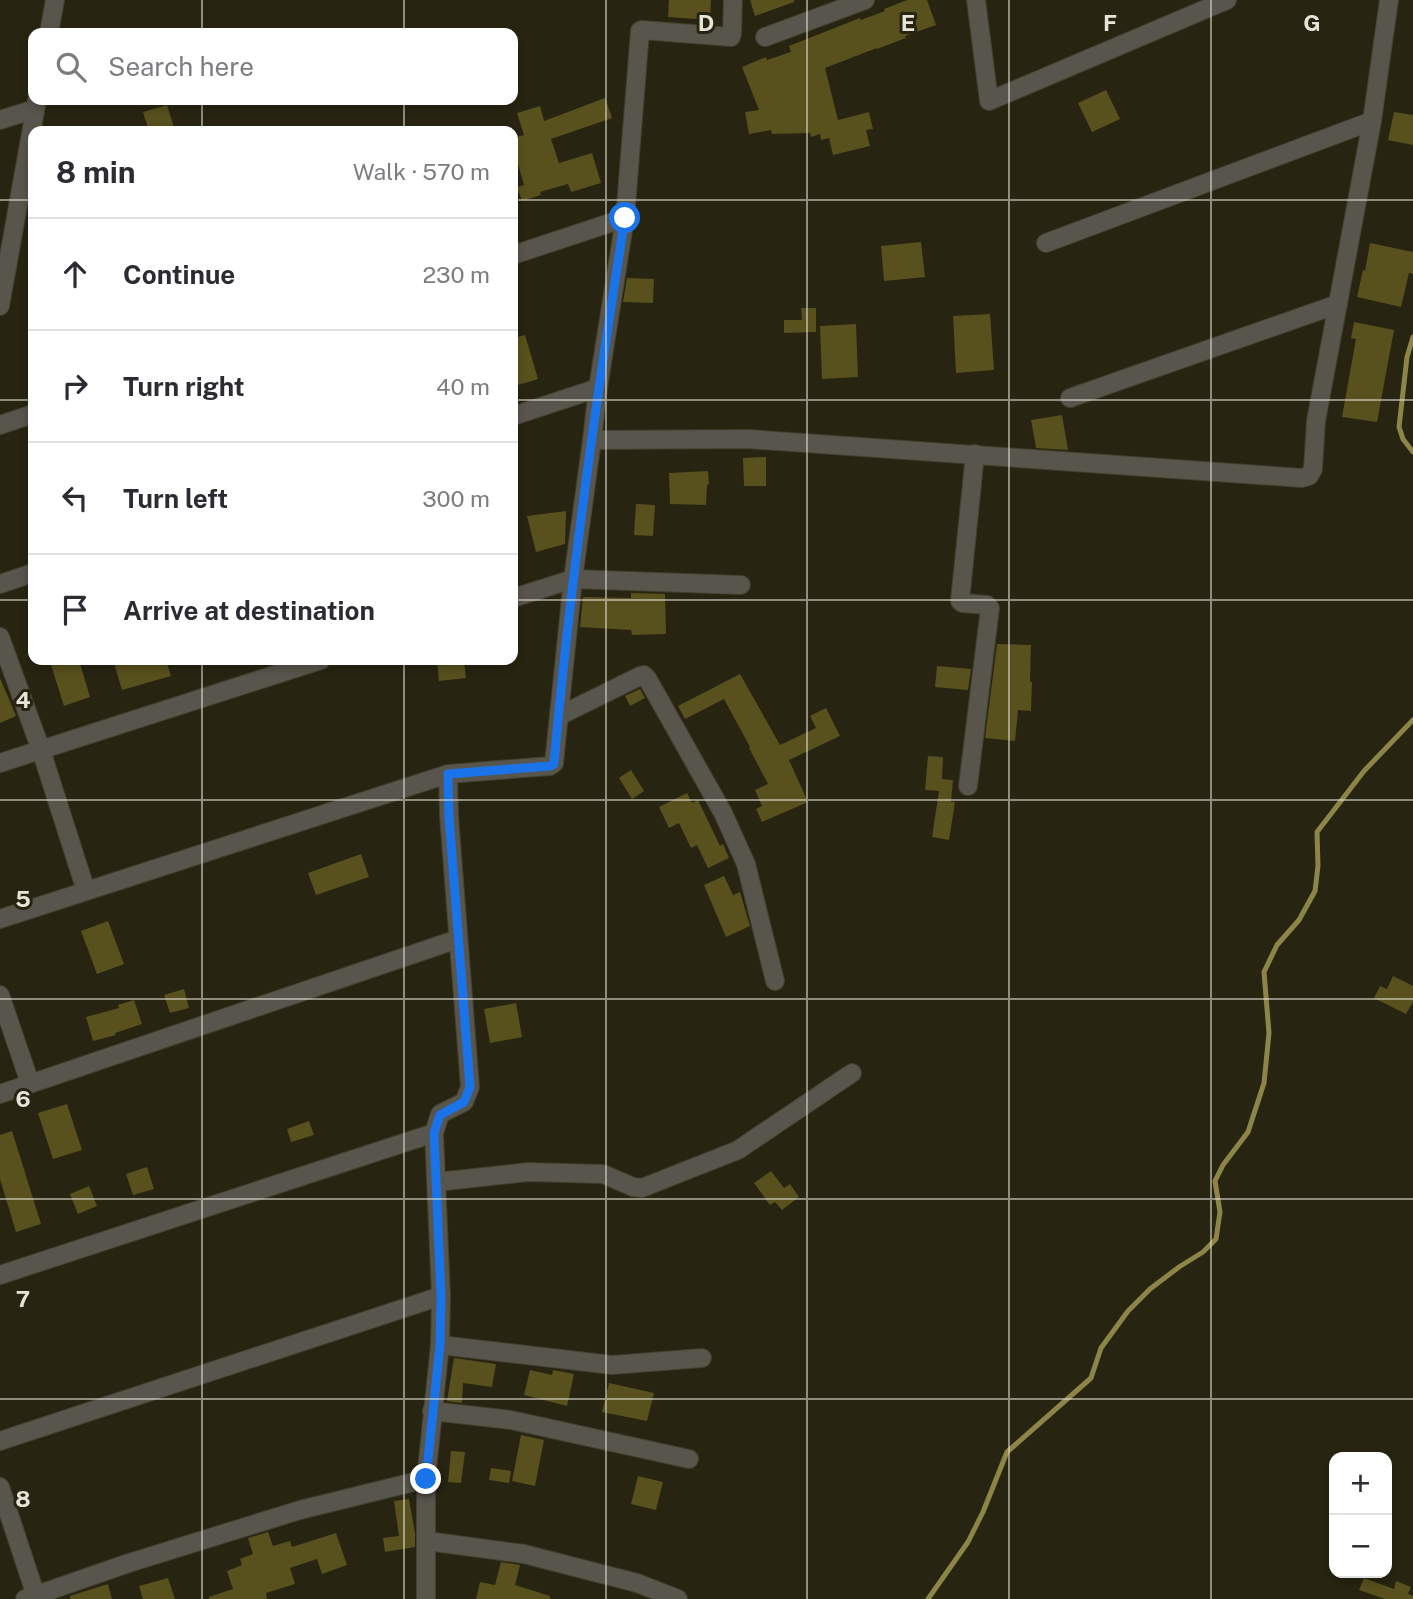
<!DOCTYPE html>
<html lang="en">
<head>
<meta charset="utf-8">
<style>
  :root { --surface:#fff; --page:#f7f7f7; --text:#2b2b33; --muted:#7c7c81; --line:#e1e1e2 }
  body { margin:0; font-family:"Public Sans",sans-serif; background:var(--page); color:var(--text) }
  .controls { position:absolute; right:21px; bottom:21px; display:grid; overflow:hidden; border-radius:14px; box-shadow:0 4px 10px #0003 }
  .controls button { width:63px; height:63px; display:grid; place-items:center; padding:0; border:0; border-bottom:2px solid var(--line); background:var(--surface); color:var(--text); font:35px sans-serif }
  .stop { position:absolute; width:21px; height:21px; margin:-16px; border:5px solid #1a73e8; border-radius:50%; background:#fff }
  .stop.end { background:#1a73e8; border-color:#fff; box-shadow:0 2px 7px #0008 }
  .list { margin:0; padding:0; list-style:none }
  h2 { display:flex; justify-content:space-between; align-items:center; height:91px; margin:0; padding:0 28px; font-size:30px }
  h2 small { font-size:23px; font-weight:400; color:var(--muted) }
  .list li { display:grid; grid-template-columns:46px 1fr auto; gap:21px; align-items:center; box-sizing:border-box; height:112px; padding:0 28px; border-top:2px solid var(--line) }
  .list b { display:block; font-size:26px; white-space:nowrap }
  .list em { font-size:23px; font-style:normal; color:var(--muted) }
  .icon { flex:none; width:38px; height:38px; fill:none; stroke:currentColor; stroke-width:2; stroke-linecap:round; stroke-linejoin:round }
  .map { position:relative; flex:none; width:1413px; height:1599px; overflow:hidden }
  .search { position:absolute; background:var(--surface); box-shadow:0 4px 10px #0003; left:28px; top:28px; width:490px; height:77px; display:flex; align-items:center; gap:18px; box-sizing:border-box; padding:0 24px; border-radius:14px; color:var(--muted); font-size:26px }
  .panel { position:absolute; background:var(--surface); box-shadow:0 4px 10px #0003; left:28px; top:126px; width:490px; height:539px; border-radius:14px }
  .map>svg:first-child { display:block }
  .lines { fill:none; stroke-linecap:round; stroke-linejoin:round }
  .stream { stroke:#8d8548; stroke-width:5 }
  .building { fill:#58501d }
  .minor-casing { stroke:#423f2d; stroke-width:20 }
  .minor { stroke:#57554c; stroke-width:18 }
  .route { stroke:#1a73e8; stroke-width:9 }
  .grid { fill:none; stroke:#e6e4d8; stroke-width:2; stroke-opacity:0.55 }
  .grid-label { font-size:23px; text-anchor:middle; font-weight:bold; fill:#e6e4d8; stroke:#272411; stroke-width:6; stroke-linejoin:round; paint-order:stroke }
</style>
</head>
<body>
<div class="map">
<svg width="1413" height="1599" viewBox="0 0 1413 1599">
  <rect width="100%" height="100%" fill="#272411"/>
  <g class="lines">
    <g class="stream">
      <path d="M1413,337L1407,357L1399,427L1403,439L1413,452"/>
      <path d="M928,1599L968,1542L983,1512L1007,1452L1091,1378L1101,1348L1128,1311L1150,1289L1179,1267L1203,1252L1216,1239L1220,1212L1215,1181L1223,1165L1248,1132L1264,1083L1269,1033L1264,972L1277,945L1299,920L1315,891L1318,866L1317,832L1364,771L1413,720"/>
    </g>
  </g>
  <g class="building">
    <path d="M669,0H711L710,20L668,17Z"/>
    <path d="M750,0H794V2L755,16Z"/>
    <path d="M907,0H927L936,25L905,36L906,38L877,49V48L825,68L838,120L869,112L873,129L866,130L870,146L833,155L829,138L821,140L820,134L811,137L810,133L772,134L771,130L749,134L745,112L759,110L742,67L766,57L767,60L791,52L789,46L860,18L861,20L885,11L884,9Z"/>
    <path d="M1106,90L1120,119L1092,132L1078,103Z"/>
    <path d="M605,98L612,118L551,139L559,163L592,153L601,183L571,192L568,184L540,192L541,195L522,201L517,187L524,185L513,147V138L524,135L517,113L540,106L544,121Z"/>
    <path d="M167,105L175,131H149L143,112Z"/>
    <path d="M1394,112L1413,115V145L1388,140Z"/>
    <path d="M921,242L925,277L884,281L881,246Z"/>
    <path d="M1370,243L1413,252V274L1409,273L1401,307L1357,297L1363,270L1365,271Z"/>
    <path d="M627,278L654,279L653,303L623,302Z"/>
    <path d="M801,308H816V332L784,333V320H802Z"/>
    <path d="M990,314L994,370L956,373L953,316Z"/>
    <path d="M1354,322L1394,330L1377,422L1342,417L1356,339L1351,338Z"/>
    <path d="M856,324L858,377L822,379L820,326Z"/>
    <path d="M525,335L538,379L515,386L513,379V338Z"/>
    <path d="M1062,415L1068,450L1036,448L1031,420Z"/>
    <path d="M766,457V486H744L743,458Z"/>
    <path d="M708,471L709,484L707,485L706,505L670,504L669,473Z"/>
    <path d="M636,504L655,505L653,536L634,535Z"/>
    <path d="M566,511L565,544L536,552L527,516Z"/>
    <path d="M631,593L665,594L666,634L632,635L631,630L580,627L583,597L631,598Z"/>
    <path d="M997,644L1031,645L1030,682H1032L1031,711L1018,710L1015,741L985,738Z"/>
    <path d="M58,660H79L90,697L64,706L50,662Z"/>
    <path d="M113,660H166L171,676L122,690Z"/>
    <path d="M437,660H464L466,678L439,681Z"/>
    <path d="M937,666L971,669L968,690L935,687Z"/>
    <path d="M740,674L780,745L816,728L810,716L826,708L840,736L789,760L808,802L762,822L756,809L762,806L755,790L768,784L749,748L750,747L724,699L685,719L678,706Z"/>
    <path d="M0,678L16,716L0,723Z"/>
    <path d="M640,689L645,698L630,706L625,696Z"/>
    <path d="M928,756L943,757L942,779L953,780L951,802H955L949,840L932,837L939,791L925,790Z"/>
    <path d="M631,770L644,791L632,799L619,778Z"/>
    <path d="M687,793L692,803L698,800L720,846L723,844L729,858L708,868L697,845L691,848L679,823L669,828L659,807Z"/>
    <path d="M361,854L369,877L316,895L308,873Z"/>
    <path d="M724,876L733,895L740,892L750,926L726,937L704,885Z"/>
    <path d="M108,921L124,964L97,974L81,931Z"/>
    <path d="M1393,976L1413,986V1002L1406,1014L1374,998L1380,986L1387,989Z"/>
    <path d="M184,989L189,1008L170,1013L164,995Z"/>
    <path d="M134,1000L142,1024L115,1033L116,1035L93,1041L86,1017L119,1008L118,1005Z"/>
    <path d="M516,1003L522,1037L490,1043L484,1009Z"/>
    <path d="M67,1104L82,1150L53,1159L38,1113Z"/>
    <path d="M309,1121L314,1135L291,1142L287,1129Z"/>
    <path d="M12,1131L41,1224L16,1232L0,1179V1135Z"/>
    <path d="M147,1167L154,1189L133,1195L126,1174Z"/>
    <path d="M771,1171L784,1188L790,1184L799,1197L782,1210L775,1202L770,1205L754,1183Z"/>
    <path d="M89,1186L97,1206L78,1214L70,1194Z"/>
    <path d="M454,1358L496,1364L492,1387L463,1383L462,1403L447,1401Z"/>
    <path d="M530,1370L552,1375L553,1370L574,1374L567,1406L524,1395Z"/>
    <path d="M609,1383L654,1393L647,1421L602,1412Z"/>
    <path d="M521,1435L544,1440L535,1486L512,1481Z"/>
    <path d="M451,1451L465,1452L461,1483L448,1482Z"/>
    <path d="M491,1468L511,1471L509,1483L489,1480Z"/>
    <path d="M638,1476L663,1482L656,1510L631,1504Z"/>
    <path d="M409,1499L415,1533V1547L385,1552L383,1538L399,1536L394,1501Z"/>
    <path d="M268,1532L273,1546L290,1541L292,1547L336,1533L347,1565L322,1574L317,1559L290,1568L295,1584L266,1593L267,1599H209V1597L233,1589L227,1571L242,1565L240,1559L253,1554L248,1538Z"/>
    <path d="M501,1562L520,1565L515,1585L550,1596V1599H476L480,1582L495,1585Z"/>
    <path d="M168,1578L175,1599H143L139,1586Z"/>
    <path d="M1364,1578L1394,1589L1396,1581L1411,1587L1408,1594L1413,1596V1599H1385L1359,1590Z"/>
    <path d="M108,1584L112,1599H70V1596Z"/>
  </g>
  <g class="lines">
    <defs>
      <g id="minor">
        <path d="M976,0L989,101L1227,0"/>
        <path d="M49,33L55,0"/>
        <path d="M765,37L865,0"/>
        <path d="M0,120L35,109"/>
        <path d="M1046,243L1372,121"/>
        <path d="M513,255L625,218"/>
        <path d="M0,306L37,100"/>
        <path d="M1070,398L1338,304"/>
        <path d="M513,416L598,388"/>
        <path d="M0,425L33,414"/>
        <path d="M592,440L748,439L1302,478L1309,476L1313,469L1316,421L1372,121L1389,0"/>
        <path d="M0,584L33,573"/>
        <path d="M513,598L573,579L741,585"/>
        <path d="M0,637L41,750L86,891"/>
        <path d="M559,716L640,676L644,675L647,678L723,813L746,864L775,981"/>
        <path d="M0,763L321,660"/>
        <path d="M968,786L990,608L987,605L962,603L960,601L975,454"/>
        <path d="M0,919L448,774"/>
        <path d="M0,995L30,1083"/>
        <path d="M0,1094L458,939"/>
        <path d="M437,1182L528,1172L603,1174L633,1187L642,1188L738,1150L852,1073"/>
        <path d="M0,1275L434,1133"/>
        <path d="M440,1345L612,1365L702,1358"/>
        <path d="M432,1411L511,1420L689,1459"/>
        <path d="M0,1441L441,1296"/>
        <path d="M0,1487L36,1596"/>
        <path d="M427,1541L524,1554L637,1583L678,1599"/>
        <path d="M25,1599L129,1563L300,1510L426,1479"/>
        <path d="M426,1599V1479L440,1345L441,1296L434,1133L440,1114L464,1102L470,1087L449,816L448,774L550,766L554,763L573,579L592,440L598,388L625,218L640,31L642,30L731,37L732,34L733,0"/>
      </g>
    </defs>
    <use href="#minor" class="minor-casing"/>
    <use href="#minor" class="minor"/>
  </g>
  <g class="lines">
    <path class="route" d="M426,1479L440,1345L441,1296L434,1133L440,1115L464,1102L470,1087L449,817L448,774L550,766L554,764C570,581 596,399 625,218"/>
  </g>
  <path class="grid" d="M202,0V33M404,0V33M606,0V1599M807,0V1599M1009,0V1599M1211,0V1599M202,100V131M404,100V131M0,200H33M513,200H1413M0,400H33M513,400H1413M0,600H33M513,600H1413M202,660V1599M404,660V1599M0,800H1413M0,999H1413M0,1199H1413M0,1399H1413"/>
  <g class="grid-label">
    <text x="706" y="31">D</text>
    <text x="908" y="31">E</text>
    <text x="1110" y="31">F</text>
    <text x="1312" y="31">G</text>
    <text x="23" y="708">4</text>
    <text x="23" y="907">5</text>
    <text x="23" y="1107">6</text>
    <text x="23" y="1307">7</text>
    <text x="23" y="1507">8</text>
  </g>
</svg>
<div class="controls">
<button>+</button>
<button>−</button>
</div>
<div class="stop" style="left:625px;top:218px"></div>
<div class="stop end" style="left:426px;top:1479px"></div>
<div class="search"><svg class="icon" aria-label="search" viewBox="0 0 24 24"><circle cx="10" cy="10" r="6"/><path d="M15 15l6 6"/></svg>Search here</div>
<section class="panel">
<h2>8 min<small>Walk · 570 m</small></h2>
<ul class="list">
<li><svg class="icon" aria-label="ahead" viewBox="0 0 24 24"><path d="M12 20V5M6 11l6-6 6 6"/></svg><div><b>Continue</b></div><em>230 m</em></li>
<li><svg class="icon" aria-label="right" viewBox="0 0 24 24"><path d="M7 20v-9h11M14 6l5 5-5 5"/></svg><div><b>Turn right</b></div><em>40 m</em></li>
<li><svg class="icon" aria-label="left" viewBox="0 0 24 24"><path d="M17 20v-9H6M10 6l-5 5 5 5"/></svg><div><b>Turn left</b></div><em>300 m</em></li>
<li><svg class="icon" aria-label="arrive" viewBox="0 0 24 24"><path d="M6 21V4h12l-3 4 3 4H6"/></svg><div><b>Arrive at destination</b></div></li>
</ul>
</section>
</div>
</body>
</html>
